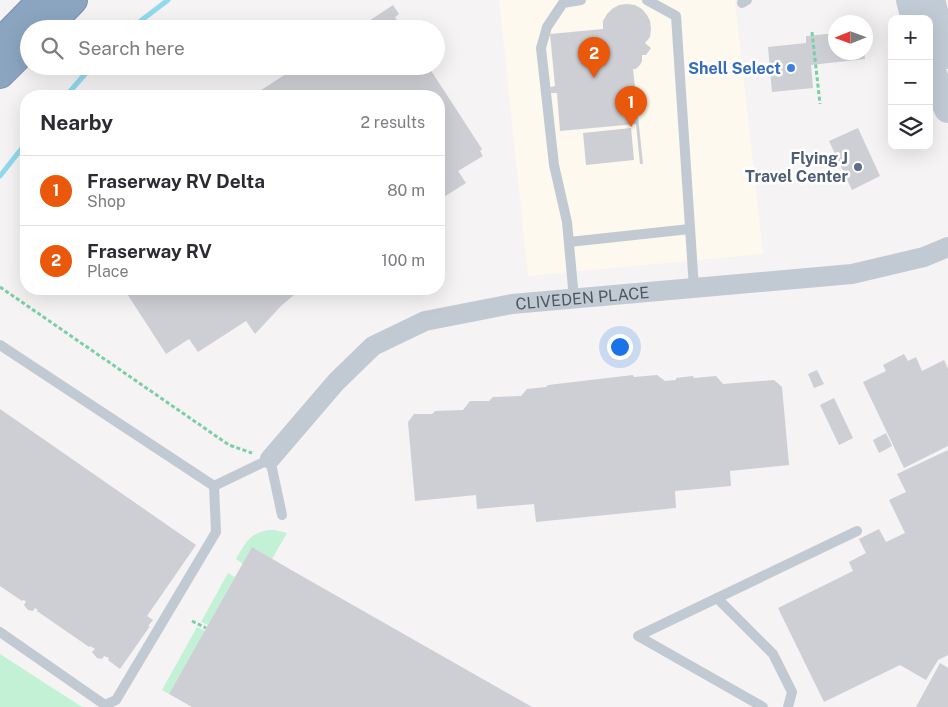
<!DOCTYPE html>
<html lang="en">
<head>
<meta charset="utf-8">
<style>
  :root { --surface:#fff; --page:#f7f7f7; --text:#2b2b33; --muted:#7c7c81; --line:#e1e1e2; --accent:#ea580c }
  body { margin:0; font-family:"Public Sans",sans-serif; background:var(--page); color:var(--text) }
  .controls { position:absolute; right:15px; top:15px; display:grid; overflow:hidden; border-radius:10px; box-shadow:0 5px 20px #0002 }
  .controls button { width:45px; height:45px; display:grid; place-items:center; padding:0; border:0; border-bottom:1px solid var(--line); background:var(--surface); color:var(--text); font:25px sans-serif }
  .compass { position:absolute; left:828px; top:15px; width:45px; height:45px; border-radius:50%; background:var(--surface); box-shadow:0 5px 20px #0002; rotate:269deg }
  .you { position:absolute; left:619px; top:346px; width:18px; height:18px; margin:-12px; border:4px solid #fff; border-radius:50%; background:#1a73e8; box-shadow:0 0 0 8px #1a73e833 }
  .badge { display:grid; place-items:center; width:32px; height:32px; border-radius:50%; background:var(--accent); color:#fff; font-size:16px; font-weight:700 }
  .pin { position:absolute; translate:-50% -41px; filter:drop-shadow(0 1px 2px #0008) }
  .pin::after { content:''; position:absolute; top:26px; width:18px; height:15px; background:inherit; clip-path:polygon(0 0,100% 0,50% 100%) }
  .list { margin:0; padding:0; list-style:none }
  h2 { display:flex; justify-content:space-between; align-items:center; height:65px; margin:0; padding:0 20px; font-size:21px }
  h2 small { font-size:16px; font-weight:400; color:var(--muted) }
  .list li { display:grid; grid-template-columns:32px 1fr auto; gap:15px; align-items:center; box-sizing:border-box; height:70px; padding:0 20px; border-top:1px solid var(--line) }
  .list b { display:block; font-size:19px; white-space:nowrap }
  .list p { margin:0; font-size:16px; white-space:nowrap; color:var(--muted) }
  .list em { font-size:16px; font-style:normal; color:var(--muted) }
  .icon { flex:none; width:28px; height:28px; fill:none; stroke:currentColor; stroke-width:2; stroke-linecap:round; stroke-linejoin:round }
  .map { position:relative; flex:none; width:948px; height:707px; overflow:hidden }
  .search { position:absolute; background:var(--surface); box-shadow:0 5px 20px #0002; left:20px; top:20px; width:425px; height:55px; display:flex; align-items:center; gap:12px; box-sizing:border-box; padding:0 18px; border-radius:28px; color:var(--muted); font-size:19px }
  .panel { position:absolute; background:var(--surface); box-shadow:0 5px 20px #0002; left:20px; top:90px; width:425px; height:205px; border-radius:20px }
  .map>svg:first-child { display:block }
  .commercial { fill:#fdf9ef }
  .green { fill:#c3f1d5 }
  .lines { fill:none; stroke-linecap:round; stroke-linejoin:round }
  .stream { stroke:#90daee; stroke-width:5 }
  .building { fill:#cdcfd5 }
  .highway-casing { stroke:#7690ad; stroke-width:30 }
  .path { stroke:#7ad0a6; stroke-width:3; stroke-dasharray:4 2.5; stroke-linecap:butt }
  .lane { stroke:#c1cad2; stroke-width:10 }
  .street { stroke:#c1cad2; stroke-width:20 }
  .secondary { stroke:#c1cbd6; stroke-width:28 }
  .highway { stroke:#8ba5c1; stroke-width:28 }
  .shop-dot { fill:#3f7fe0; stroke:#fff; stroke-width:2 }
  .service-dot { fill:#5c6f8a; stroke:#fff; stroke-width:2 }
  .labels { text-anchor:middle; stroke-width:5; stroke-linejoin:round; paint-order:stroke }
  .shop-label { font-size:16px; font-weight:bold; fill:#366cbe; stroke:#fff; text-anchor:end }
  .service-label { font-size:16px; font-weight:bold; fill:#4e5e75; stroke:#fff; text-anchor:end }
  .street-label { font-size:16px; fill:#4a5661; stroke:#fff }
</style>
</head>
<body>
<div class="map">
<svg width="948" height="707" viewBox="0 0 948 707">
  <rect width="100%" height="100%" fill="#f5f3f3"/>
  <path class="commercial" d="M499,0H735L763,254L528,276Z"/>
  <g class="green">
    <path d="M268,530H275L287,533L272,559L252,547L243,564L236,559C245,544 248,534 268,530Z"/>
    <path d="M228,573L235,577L208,625L201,622Z"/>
    <path d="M197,627L205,631L169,694L162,690Z"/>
    <path d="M0,654L82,707H0Z"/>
  </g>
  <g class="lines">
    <g class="stream">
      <path d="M130,29L168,0"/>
      <path d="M66,96L92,66"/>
      <path d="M0,176L26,143"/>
    </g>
  </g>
  <g class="building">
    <path d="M627,4L635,5L642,9L647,15L650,21L651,29L650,37L645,43L651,48L646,55H642V61L640,65L636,69H633L643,164H640L636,124L560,131L557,93H551L550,87L555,86L550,34L603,29V21L607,14L612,9L619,5Z"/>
    <path d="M393,5L399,14L395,17L403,29H357Z"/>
    <path d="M836,33V52H864L865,59L811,65L813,88L772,92L768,47L806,43V36Z"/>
    <path d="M298,66H428L482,149L480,151L483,156L458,171L466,183L439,200V96H252Z"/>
    <path d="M631,128L634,160L586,165L583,133Z"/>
    <path d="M858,128L880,176L852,190L829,141Z"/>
    <path d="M124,289H301L282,305L255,334L246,321L198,352L189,339L166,354Z"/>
    <path d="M904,354L908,361L916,357L922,371L944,360L948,369V446L904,468L863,382L886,371L883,365Z"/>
    <path d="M817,370L824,384L814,388L808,374Z"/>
    <path d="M633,375L634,377L657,375L665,381L676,380V378L693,376L694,378L716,376L723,384L774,380L782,387L789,465L730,471L731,486L675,491L676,508L536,522L534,504L477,509L476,495L415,501L408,422L414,414H432L435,411L463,410L470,401H489L493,397L521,396L527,389L546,387L548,385Z"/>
    <path d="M834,398L853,438L839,445L820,405Z"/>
    <path d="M0,409L196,545L147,616L153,620L148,626H150L120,669L108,660L109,658L104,656L102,659L97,658L92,652L95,649L90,646L89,647L37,611L38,610L35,608L33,611L28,610L24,605L26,601L23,600L22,601L0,586Z"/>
    <path d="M886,433L892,446L879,453L873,440Z"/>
    <path d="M948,450V655L938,660L926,680L900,665L824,702L778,608L853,571L849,562L866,553L859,539L879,529L886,542L905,533L889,500L906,492L897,474Z"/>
    <path d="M252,547L293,571L532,707H192L169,694Z"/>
    <path d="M940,663L948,668V707H916Z"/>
  </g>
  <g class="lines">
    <defs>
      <g id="highway">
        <path d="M45,29L73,0"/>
        <path d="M0,43L42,0"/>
        <path d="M0,74L29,45"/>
      </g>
    </defs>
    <use href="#highway" class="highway-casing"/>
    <g class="path">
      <path d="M812,32L820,104"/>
      <path d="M0,287L229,445L252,453"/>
      <path d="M192,621L206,628"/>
    </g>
    <g class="lane">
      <path d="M647,0L676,16L694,288"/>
      <path d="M742,3L747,0"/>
      <path d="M569,242L690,229"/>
      <path d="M574,299L567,222L554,165L541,48L547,27L563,3L581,0"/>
      <path d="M0,345L214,486"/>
      <path d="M214,486L270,459L282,515"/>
      <path d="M717,598L773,654L792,692L788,707"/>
      <path d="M0,632L105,705L116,700L216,532L214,486"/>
      <path d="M763,707L638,636L857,531"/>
    </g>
    <path class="street" id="s1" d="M270,459L336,382L373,346L425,321L512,304L852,274L924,257L948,247"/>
    <g class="secondary">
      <path d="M910,0L915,19"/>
      <path d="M931,0L939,30L948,55"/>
      <path d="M929,63L940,93L948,109"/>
    </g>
    <use href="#highway" class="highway"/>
  </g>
  <circle class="shop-dot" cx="791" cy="68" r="5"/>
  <circle class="service-dot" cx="858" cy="167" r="5"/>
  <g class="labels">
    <g class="shop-label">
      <text x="781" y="74">Shell Select</text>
    </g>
    <g class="service-label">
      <text x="848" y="164">Flying J<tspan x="848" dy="18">Travel Center</tspan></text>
    </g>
    <g class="street-label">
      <text dy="6" stroke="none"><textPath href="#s1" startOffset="370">CLIVEDEN PLACE</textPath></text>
    </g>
  </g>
</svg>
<div class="controls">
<button>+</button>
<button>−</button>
<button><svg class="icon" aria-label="layers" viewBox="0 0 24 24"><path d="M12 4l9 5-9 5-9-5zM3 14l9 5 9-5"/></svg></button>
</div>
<svg class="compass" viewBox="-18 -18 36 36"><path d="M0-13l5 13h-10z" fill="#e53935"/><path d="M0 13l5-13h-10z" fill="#7c7c81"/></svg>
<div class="you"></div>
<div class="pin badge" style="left:631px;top:127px">1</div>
<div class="pin badge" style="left:594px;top:78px">2</div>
<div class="search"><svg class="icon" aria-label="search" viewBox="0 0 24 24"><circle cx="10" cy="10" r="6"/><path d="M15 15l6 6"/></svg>Search here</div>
<section class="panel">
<h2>Nearby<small>2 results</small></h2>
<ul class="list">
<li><span class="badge">1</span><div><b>Fraserway RV Delta</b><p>Shop</p></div><em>80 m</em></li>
<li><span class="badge">2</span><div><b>Fraserway RV</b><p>Place</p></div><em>100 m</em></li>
</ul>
</section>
</div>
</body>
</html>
